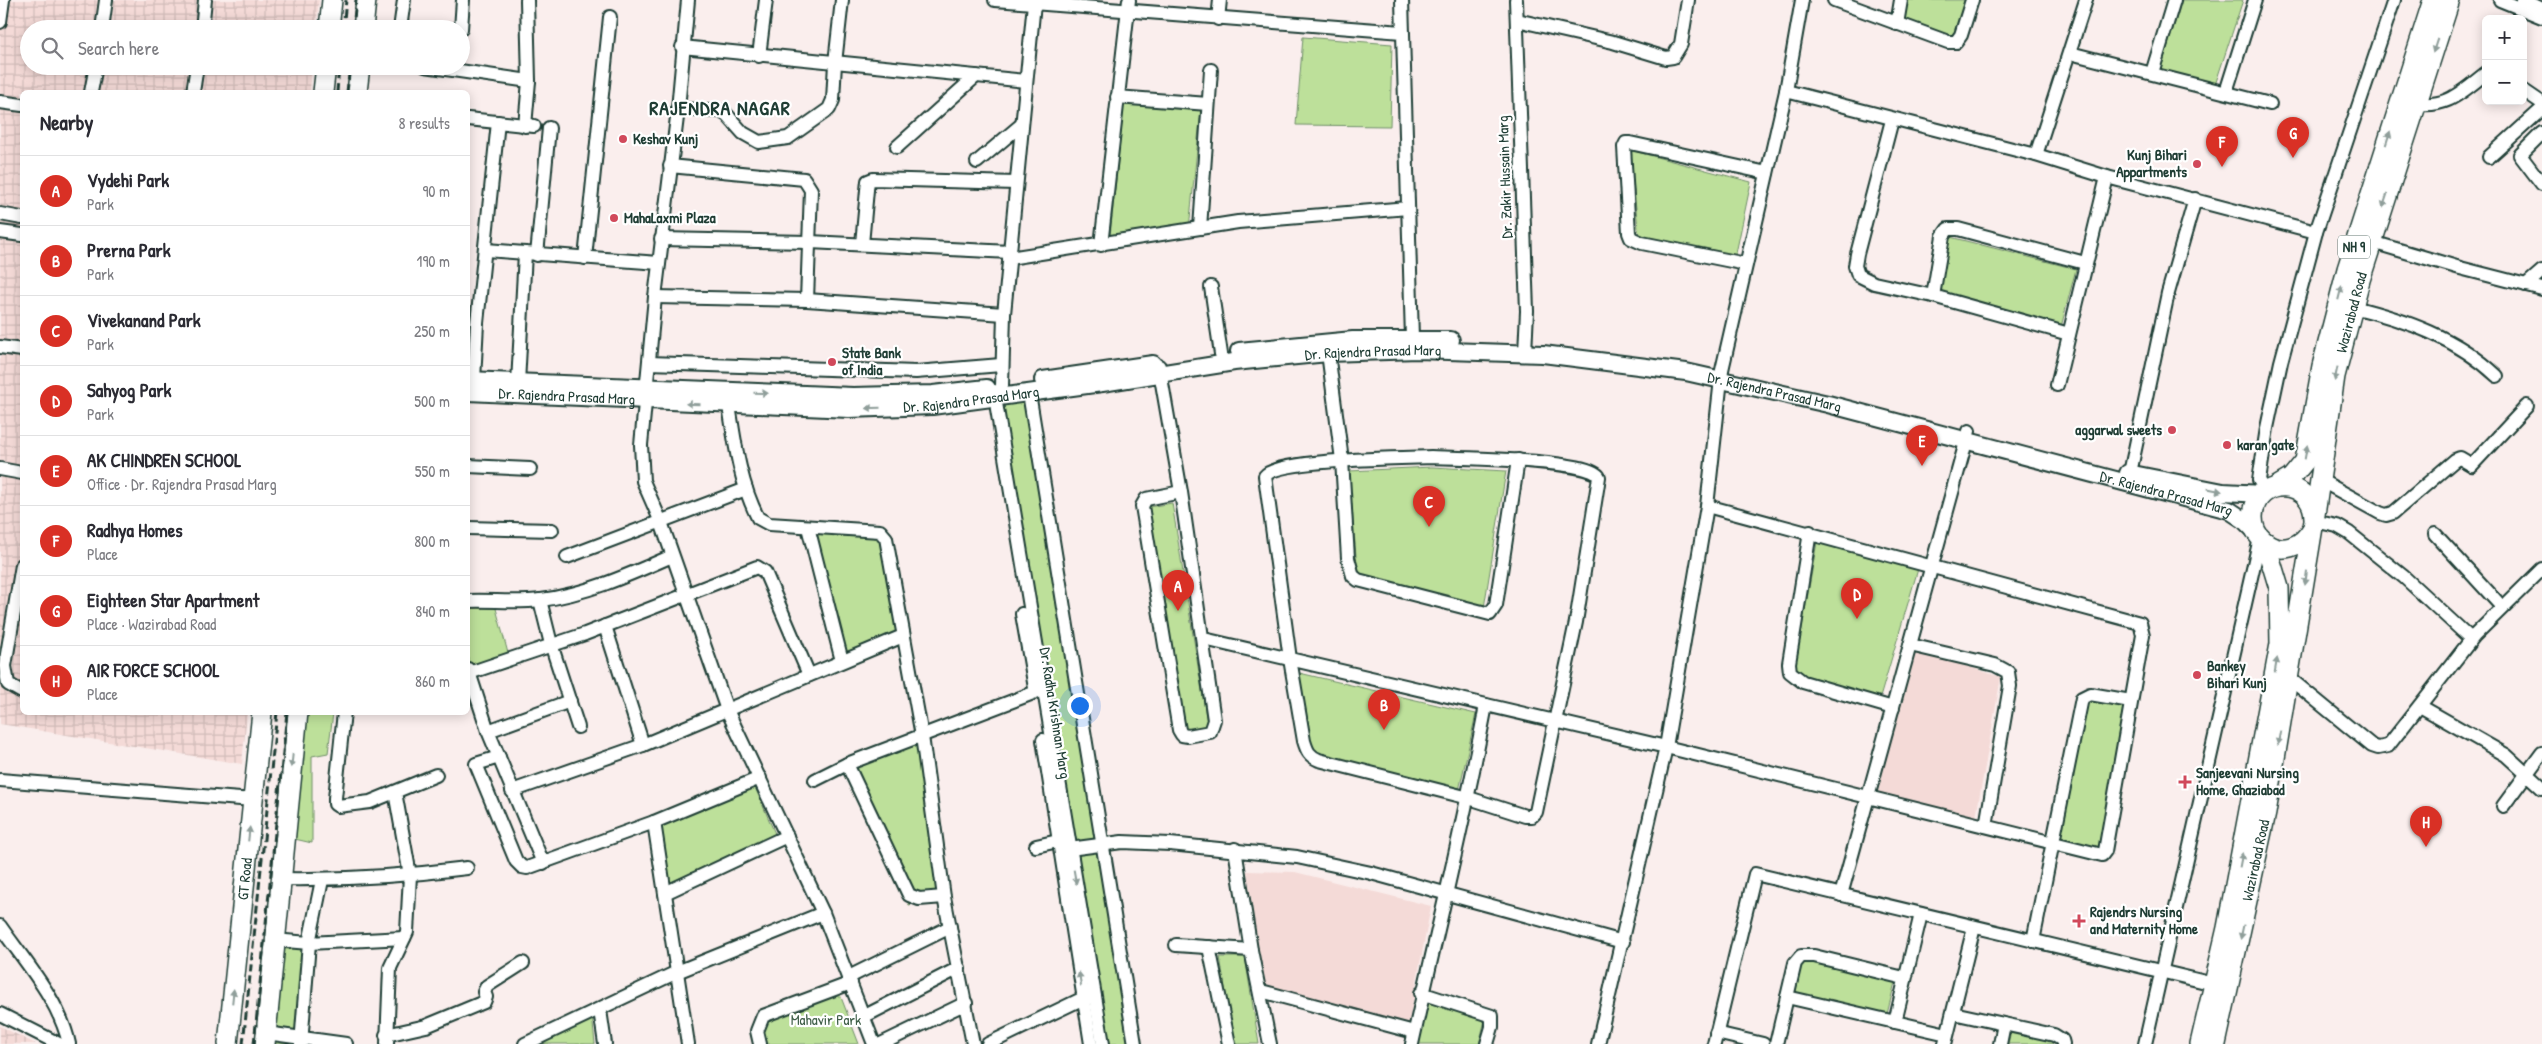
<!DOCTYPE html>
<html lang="en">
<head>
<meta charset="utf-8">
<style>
  :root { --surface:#fff; --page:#f2f2f3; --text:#2b2b33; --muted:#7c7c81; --line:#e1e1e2; --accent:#d93025 }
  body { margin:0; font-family:"Patrick Hand",sans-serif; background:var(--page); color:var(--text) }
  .controls { position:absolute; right:15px; top:15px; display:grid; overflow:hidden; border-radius:8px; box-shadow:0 2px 12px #0003 }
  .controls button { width:45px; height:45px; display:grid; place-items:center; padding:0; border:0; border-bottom:1px solid var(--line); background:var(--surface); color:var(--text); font:25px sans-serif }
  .you { position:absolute; left:1079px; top:705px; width:18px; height:18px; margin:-12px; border:4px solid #fff; border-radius:50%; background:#1a73e8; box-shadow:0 0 0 8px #1a73e833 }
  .badge { display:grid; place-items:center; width:32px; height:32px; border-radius:50%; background:var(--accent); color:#fff; font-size:16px; font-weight:700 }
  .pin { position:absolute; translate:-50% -41px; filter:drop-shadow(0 1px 2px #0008) }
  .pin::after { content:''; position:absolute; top:26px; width:18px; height:15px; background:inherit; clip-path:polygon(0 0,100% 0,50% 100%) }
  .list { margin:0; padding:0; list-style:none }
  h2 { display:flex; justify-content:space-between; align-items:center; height:65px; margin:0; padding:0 20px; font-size:21px }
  h2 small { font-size:16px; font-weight:400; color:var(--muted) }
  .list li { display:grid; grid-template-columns:32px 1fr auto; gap:15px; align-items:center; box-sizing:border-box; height:70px; padding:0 20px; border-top:1px solid var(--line) }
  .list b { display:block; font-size:19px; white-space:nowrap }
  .list p { margin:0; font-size:16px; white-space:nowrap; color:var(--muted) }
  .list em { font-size:16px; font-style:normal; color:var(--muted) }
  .icon { flex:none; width:28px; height:28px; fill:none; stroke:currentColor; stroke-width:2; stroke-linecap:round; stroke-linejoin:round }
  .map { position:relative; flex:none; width:2542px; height:1044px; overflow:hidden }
  .search { position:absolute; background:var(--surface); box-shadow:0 2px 12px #0003; left:20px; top:20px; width:450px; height:55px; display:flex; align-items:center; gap:12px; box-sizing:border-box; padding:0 18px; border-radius:28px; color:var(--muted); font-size:19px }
  .panel { position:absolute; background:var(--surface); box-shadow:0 2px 12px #0003; left:20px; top:90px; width:450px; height:625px; border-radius:8px }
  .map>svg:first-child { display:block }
  .built { fill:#f4dad7 }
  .industrial { fill:url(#industrial-grid) }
  .green { fill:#bde09a; stroke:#6e8e67 }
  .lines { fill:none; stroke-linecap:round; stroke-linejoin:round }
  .minor-casing { stroke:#1f3d34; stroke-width:16 }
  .major-casing { stroke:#1f3d34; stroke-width:20 }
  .highway-casing { stroke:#1f3d34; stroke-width:22 }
  .minor { stroke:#fff; stroke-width:12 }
  .major { stroke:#fff; stroke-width:16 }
  .highway { stroke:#fff; stroke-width:19 }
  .rail { stroke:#1f3d34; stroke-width:3; stroke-dasharray:8 4; stroke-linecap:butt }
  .oneway { fill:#8f9e9a }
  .poi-dot { fill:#d1495b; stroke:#fff; stroke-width:2 }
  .labels { text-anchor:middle; stroke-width:4.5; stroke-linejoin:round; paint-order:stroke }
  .shield { fill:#fff; stroke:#627771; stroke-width:1 }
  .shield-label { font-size:14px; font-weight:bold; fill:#1f3d34 }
  .poi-label { font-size:15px; font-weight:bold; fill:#1f3d34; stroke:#fff; text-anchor:start }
  .street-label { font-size:15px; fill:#1f3d34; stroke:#fff }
  .park-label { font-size:15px; fill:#3f5e48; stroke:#fff }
  .district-label { font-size:20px; font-weight:bold; letter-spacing:1px; fill:#1f3d34; stroke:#fff }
</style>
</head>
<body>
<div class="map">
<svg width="2542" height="1044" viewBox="0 0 2542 1044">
  <defs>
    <pattern id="industrial-grid" width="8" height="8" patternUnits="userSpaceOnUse" patternTransform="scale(1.25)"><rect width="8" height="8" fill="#f4dad7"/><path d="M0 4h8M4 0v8" fill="none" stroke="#d1bcb9"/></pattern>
  </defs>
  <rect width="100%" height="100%" fill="#faeeed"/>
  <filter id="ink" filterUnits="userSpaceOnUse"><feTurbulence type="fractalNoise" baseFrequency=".02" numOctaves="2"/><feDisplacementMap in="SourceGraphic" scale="10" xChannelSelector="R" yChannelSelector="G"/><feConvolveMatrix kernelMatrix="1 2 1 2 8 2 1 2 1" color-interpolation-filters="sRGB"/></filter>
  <g filter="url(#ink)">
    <g class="built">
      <path d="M1914,650L2001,677L1975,822L1874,796Z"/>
      <path d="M1247,871L1295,872L1431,906L1407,1032L1264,991Z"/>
    </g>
    <g class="industrial">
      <path d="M0,0H319L316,29H29V66H312L310,92H22V712L247,713L242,764L0,724Z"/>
      <path d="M0,1026L36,1044H0Z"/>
    </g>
    <g class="green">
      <path d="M1905,0H1965L1953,39L1900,25Z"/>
      <path d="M2182,0H2243L2214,88L2160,71Z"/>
      <path d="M1303,37L1392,44L1390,126L1296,125Z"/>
      <path d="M1124,103L1201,109L1189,229L1110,236Z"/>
      <path d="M1630,150L1751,182L1735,258L1639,238Z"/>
      <path d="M1950,237L2076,269L2061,327L1938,296Z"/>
      <path d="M1029,400L1129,1044H1097L990,404Z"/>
      <path d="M1432,467L1506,471L1483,614L1358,580L1349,471Z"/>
      <path d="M1172,503L1208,729L1184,733L1148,507Z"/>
      <path d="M810,531L881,536L899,636L845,660Z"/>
      <path d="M1817,542L1918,569L1879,701L1793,679Z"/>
      <path d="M468,600L494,601L509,657L468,667Z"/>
      <path d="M1295,672L1476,714L1458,795L1309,758Z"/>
      <path d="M2087,697L2127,705L2099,858L2059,846Z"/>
      <path d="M298,713H333L328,753L312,756V843L286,837Z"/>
      <path d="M922,736L944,897L909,905L847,764Z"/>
      <path d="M754,785L779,843L669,892L659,823Z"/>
      <path d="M274,943H309L298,1044H263Z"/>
      <path d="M1220,957H1245L1259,1044H1234Z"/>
      <path d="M1803,959L1895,982L1886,1018L1794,994Z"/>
      <path d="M839,992L859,1044H761L757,1022Z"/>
      <path d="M1428,999L1485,1020L1479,1044H1418Z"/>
      <path d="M592,1015L595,1044H534Z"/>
      <path d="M2011,1031L2058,1042V1044H2008Z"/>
    </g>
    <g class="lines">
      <defs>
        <g id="minor">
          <path d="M688,0L678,109L655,297L641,445L643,481L661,522L727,710L823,913L874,1044"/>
          <path d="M995,0L1402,32"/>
          <path d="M1402,0L1412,338"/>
          <path d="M1516,0L1527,311L1525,353"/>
          <path d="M1834,0L1948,42H1956L1961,35L1972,0"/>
          <path d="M2500,0L2542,17"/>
          <path d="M2523,0L2542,9"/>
          <path d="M1218,19L1220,0"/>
          <path d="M1517,20L1613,42L1666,58L1673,57L1681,44L1688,0"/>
          <path d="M0,22L3,0"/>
          <path d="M1897,24L1901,0"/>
          <path d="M102,29L106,0"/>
          <path d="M202,29L205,0"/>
          <path d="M400,29L404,0"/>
          <path d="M461,29L463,0"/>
          <path d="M682,47L1026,81"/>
          <path d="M2070,53L2270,104"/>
          <path d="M759,56L766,0"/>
          <path d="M425,66L529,81"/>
          <path d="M2152,73L2174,0"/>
          <path d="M2523,90L2542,103"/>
          <path d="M1786,91L2036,155L2107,177L2316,232"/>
          <path d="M91,92L96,66"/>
          <path d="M193,92L197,66"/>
          <path d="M2226,92L2255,0"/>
          <path d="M1117,97L1208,104"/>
          <path d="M0,102L22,105"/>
          <path d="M2410,102C2444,111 2462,92 2486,73"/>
          <path d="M678,109L721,111L727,115L743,133L759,142L788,138L829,109L833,100L835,63L842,0"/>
          <path d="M468,119L534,126"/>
          <path d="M1892,120L1857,254L1855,266L1858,275L1874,283L1933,296L2069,334"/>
          <path d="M525,126L529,81L527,0"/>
          <path d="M2542,133L2520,155L2542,184"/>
          <path d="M897,147L976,76"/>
          <path d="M2036,155L2086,0"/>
          <path d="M2489,157L2542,109"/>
          <path d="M977,162L1022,124"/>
          <path d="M670,166L804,179L811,190L807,300"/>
          <path d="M0,214L22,218"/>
          <path d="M1200,228L1211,70"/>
          <path d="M0,232L22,235"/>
          <path d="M661,239L810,242L1010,252"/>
          <path d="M2372,242L2460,268L2542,289"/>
          <path d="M862,244L867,190L868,181L873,179L1016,183"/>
          <path d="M1101,245L1129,0"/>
          <path d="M486,250L659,263"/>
          <path d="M537,255L549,128"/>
          <path d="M585,258L610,17"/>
          <path d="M1009,258L1238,222L1408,208"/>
          <path d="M1746,264L1642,243L1631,238L1629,233L1624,147L1626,143H1630L1767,173"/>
          <path d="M2526,285L2542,271"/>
          <path d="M1211,287L1221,354"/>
          <path d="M1933,296L1943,236L1948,229H1958L2085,263"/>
          <path d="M655,297L807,300L1004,314"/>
          <path d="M2353,307C2406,320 2457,338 2497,376"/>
          <path d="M1327,345L1342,460L1348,558L1353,576L1358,580L1490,614L1496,605L1518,460"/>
          <path d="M0,347L22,350"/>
          <path d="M649,363L916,372L1001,365"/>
          <path d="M1159,366L1181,492L1214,720L1210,732L1188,736L1182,735L1179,730L1142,506L1146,499L1181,492"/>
          <path d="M474,380L477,323L498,122"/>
          <path d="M518,383L525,253"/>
          <path d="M2057,385L2107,177"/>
          <path d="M1002,386L1004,314L1034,3"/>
          <path d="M994,391L1103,1044"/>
          <path d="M1029,393L1135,1044"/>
          <path d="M729,405C735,444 740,483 758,518L769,524L880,531L886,538L922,736L944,897L973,1044"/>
          <path d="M1431,457C1456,458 1590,459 1599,477L1576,622L1536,812L1532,816H1525L1469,798L1319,760C1309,756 1307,751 1304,741L1290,659L1265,476C1277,459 1405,458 1431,457Z"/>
          <path d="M468,466L530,469"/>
          <path d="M0,469L22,473"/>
          <path d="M2130,473L2168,293L2195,199"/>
          <path d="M2320,480L2380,513L2386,515L2393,513L2455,460L2460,458L2472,465L2527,406"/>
          <path d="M2266,492L2259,480L2267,428L2281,362L2316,232L2394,0"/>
          <path d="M2314,521L2337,526L2349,533L2404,577L2471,639"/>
          <path d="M808,527L842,661"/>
          <path d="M468,528L552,530"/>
          <path d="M1810,532L1789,663L1790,672L1803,682L1893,708"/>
          <path d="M2435,534L2502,607"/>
          <path d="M567,557L746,489"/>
          <path d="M22,565L5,666L8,684L22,692"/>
          <path d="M540,600L551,644L578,727"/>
          <path d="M468,601C491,600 517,603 541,600C587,594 631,574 672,556"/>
          <path d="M1022,614L1035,688"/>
          <path d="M605,626L643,745"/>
          <path d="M1204,639L1666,747L2102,855L2105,851L2143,635L2140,623L1707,506"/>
          <path d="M1910,645L1995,665L2008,672L2010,686L1986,826"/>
          <path d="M468,669L488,731L543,863"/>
          <path d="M469,673L585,634L757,567L765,572L809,675"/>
          <path d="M2289,678L2372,746L2378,748L2388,746L2474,636L2542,569"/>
          <path d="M2420,706L2506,755L2542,788"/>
          <path d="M344,712L335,798V804L338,806L370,802L436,775"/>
          <path d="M488,731L570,701"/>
          <path d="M1043,740L1091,1044"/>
          <path d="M499,757L476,764L516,861L522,867L527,868L654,822L760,778"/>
          <path d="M847,764L909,895L919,899L944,897"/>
          <path d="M0,780L253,800"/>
          <path d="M815,780L847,764L1036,692"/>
          <path d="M512,791L643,745L903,636"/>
          <path d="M2503,806L2542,753"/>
          <path d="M654,822L688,1044"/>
          <path d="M1036,846L1058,841"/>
          <path d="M1235,849L1251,950L1270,1044"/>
          <path d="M1062,850L1122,842L1170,844L1297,857L1371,873L1623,942"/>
          <path d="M280,879C343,880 405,876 467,868"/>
          <path d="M665,893L787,836"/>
          <path d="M1841,895L1969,431"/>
          <path d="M0,926C25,962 60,1001 69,1044"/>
          <path d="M274,940L309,943L404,938"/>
          <path d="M2033,941L2082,698L2090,694L2131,701"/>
          <path d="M1176,945L1251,950"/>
          <path d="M1209,947L1229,1044"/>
          <path d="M849,977L950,927"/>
          <path d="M1261,991L1414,1032"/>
          <path d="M1421,993L1492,1016V1027L1487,1044"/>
          <path d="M1787,997L1947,1034"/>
          <path d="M600,1010L605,1044"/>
          <path d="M1953,1013L2054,1035L2062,1040L2063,1044"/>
          <path d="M0,1014L59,1044"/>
          <path d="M863,1017L959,968"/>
          <path d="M1895,1022L1921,914"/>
          <path d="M266,1033L346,1044"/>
          <path d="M1716,1033L1763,1044"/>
          <path d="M386,1035L426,1026L484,1002L486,997L484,992L487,986L523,963"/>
          <path d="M301,1044L309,943L322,880"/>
          <path d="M387,1044L390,968L407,932L410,875L395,792"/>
          <path d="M525,1044L677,972L823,913"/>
          <path d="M760,1044L757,1031L763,1016L851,983"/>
          <path d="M881,1044L966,1003"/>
          <path d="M988,1044L1090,995"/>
          <path d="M1412,1044C1437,931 1465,819 1486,705"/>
          <path d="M1598,1044L1666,747L1707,506L1722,370L1786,91L1802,0"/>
          <path d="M1714,1044L1755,874L2214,984"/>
          <path d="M1776,1044L1795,963L1801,956H1814L1904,978"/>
          <path d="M1945,1044L1974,927"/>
          <path d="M2000,1044L2004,1024"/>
          <path d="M2145,1044L2260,538"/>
        </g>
        <g id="major">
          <path d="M1239,351L1353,340H1451"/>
          <path d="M468,380L853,396L933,394L987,388"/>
          <path d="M1043,380L1153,364"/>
          <path id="s1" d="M468,392L849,409L932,406L1102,383L1234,362L1328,353L1418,350L1543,354L1686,372L1828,404L2229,510L2244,520L2256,532"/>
          <path d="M2128,473L2223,492L2263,494"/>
        </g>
        <g id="highway">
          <path d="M329,29L332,0"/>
          <path d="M363,29L366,0"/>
          <path d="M323,92L326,66"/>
          <path d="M357,92L360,66"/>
          <path d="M2276,487L2291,478L2305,461L2322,366L2347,269L2433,0"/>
          <path id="s2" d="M2315,515L2335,376L2360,280L2450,0"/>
          <path id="s3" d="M228,1044L262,712"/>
          <path d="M265,1044L298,712"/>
          <path d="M2200,1044L2227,928L2280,644L2279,588L2265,542"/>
          <path id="s4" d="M2216,1044L2266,813L2314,521C2316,477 2254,475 2253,517C2253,526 2256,535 2264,541C2281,555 2302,547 2312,529"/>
        </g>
      </defs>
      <use href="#minor" class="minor-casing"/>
      <use href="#major" class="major-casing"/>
      <use href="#highway" class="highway-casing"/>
      <use href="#minor" class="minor"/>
      <use href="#major" class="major"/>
      <use href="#highway" class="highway"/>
      <g class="rail">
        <path d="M343,29L346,0"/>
        <path d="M353,29L356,0"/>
        <path d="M337,92L339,66"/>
        <path d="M347,92L350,66"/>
        <path d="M243,1044L277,712"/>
        <path d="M254,1044L287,712"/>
      </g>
    </g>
    <defs><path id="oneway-solid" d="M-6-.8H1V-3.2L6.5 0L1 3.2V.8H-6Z" transform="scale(1.25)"/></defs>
    <g class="oneway">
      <use href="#oneway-solid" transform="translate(2435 46) rotate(108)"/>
      <use href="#oneway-solid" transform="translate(2388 138) rotate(-72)"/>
      <use href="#oneway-solid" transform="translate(2385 201) rotate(108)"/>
      <use href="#oneway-solid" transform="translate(2340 293) rotate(-76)"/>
      <use href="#oneway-solid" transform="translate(2336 374) rotate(102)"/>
      <use href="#oneway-solid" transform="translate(761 393) rotate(2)"/>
      <use href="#oneway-solid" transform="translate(693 404) rotate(-178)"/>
      <use href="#oneway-solid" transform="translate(873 408) rotate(178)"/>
      <use href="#oneway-solid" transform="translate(2306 452) rotate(-80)"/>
      <use href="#oneway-solid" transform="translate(2215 490) rotate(11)"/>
      <use href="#oneway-solid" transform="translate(2306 578) rotate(98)"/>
      <use href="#oneway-solid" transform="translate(2276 665) rotate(-80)"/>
      <use href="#oneway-solid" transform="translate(2279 738) rotate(100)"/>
      <use href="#oneway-solid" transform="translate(292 761) rotate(96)"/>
      <use href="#oneway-solid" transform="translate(249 834) rotate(-84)"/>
      <use href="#oneway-solid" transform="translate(2241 860) rotate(-79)"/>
      <use href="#oneway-solid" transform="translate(1075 877) rotate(80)"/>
      <use href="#oneway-solid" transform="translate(2242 932) rotate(102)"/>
      <use href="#oneway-solid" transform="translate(1080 979) rotate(-99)"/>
      <use href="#oneway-solid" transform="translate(233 996) rotate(-84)"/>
    </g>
  </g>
  <g class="poi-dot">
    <circle cx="623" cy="139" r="5"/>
    <circle cx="2197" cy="164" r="5"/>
    <circle cx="614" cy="218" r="5"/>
    <circle cx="832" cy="362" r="5"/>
    <circle cx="2172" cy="430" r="5"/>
    <circle cx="2227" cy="445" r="5"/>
    <circle cx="2197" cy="675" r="5"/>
    <path d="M2182.5 774.5h5v5h5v5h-5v5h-5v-5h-5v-5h5z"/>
    <path d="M2076.5 913.5h5v5h5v5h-5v5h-5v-5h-5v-5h5z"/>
  </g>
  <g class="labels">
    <rect class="shield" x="2338" y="235.5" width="32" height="23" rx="4"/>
    <g class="shield-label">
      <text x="2354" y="252">NH 9</text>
    </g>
    <g class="poi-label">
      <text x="633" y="144">Keshav Kunj</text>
      <text x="2187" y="160" text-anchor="end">Kunj Bihari<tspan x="2187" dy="17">Appartments</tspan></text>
      <text x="624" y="223">MahaLaxmi Plaza</text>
      <text x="842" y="358">State Bank<tspan x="842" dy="17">of India</tspan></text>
      <text x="2162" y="435" text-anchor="end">aggarwal sweets</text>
      <text x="2237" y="450">karan gate</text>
      <text x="2207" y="671">Bankey<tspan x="2207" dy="17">Bihari Kunj</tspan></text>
      <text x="2196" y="778">Sanjeevani Nursing<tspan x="2196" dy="17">Home, Ghaziabad</tspan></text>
      <text x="2090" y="917">Rajendrs Nursing<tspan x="2090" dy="17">and Maternity Home</tspan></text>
    </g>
    <g class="street-label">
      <text transform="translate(1505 177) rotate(-92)" y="5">Dr. Zakir Hussain Marg</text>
      <text dy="5" stroke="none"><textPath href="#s2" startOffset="206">Wazirabad Road</textPath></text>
      <text dy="5" stroke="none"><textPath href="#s1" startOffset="909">Dr. Rajendra Prasad Marg</textPath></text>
      <text dy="5" stroke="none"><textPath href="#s1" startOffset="1314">Dr. Rajendra Prasad Marg</textPath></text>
      <text dy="5" stroke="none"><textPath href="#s1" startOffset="99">Dr. Rajendra Prasad Marg</textPath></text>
      <text dy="5" stroke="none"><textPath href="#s1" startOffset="504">Dr. Rajendra Prasad Marg</textPath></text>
      <text dy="5" stroke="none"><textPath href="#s1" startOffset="1719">Dr. Rajendra Prasad Marg</textPath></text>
      <text transform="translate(1055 713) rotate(81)" y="5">Dr. Radha Krishnan Marg</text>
      <text dy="5" stroke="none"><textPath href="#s4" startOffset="188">Wazirabad Road</textPath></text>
      <text dy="5" stroke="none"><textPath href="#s3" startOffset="166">GT Road</textPath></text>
    </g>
    <g class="park-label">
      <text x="826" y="1025">Mahavir Park</text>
    </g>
    <g class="district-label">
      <text x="720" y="115">RAJENDRA NAGAR</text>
    </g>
  </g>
</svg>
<div class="controls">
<button>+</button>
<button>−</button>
</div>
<div class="you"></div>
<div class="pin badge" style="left:1178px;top:611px">A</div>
<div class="pin badge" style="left:1384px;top:730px">B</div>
<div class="pin badge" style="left:1429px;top:527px">C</div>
<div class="pin badge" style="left:1857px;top:619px">D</div>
<div class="pin badge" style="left:1922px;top:466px">E</div>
<div class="pin badge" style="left:2222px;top:167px">F</div>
<div class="pin badge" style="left:2293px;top:158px">G</div>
<div class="pin badge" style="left:2426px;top:847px">H</div>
<div class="search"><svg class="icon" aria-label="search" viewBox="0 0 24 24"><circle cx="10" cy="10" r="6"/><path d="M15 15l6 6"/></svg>Search here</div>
<section class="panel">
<h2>Nearby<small>8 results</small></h2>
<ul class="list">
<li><span class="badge">A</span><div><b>Vydehi Park</b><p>Park</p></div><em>90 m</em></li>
<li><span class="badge">B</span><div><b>Prerna Park</b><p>Park</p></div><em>190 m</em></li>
<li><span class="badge">C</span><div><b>Vivekanand Park</b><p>Park</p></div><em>250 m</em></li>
<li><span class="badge">D</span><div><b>Sahyog Park</b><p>Park</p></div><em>500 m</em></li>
<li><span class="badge">E</span><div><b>AK CHINDREN SCHOOL</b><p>Office · Dr. Rajendra Prasad Marg</p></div><em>550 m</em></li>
<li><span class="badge">F</span><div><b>Radhya Homes</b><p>Place</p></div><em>800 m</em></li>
<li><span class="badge">G</span><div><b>Eighteen Star Apartment</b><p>Place · Wazirabad Road</p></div><em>840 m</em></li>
<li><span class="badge">H</span><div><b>AIR FORCE SCHOOL</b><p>Place</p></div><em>860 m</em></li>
</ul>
</section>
</div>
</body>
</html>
